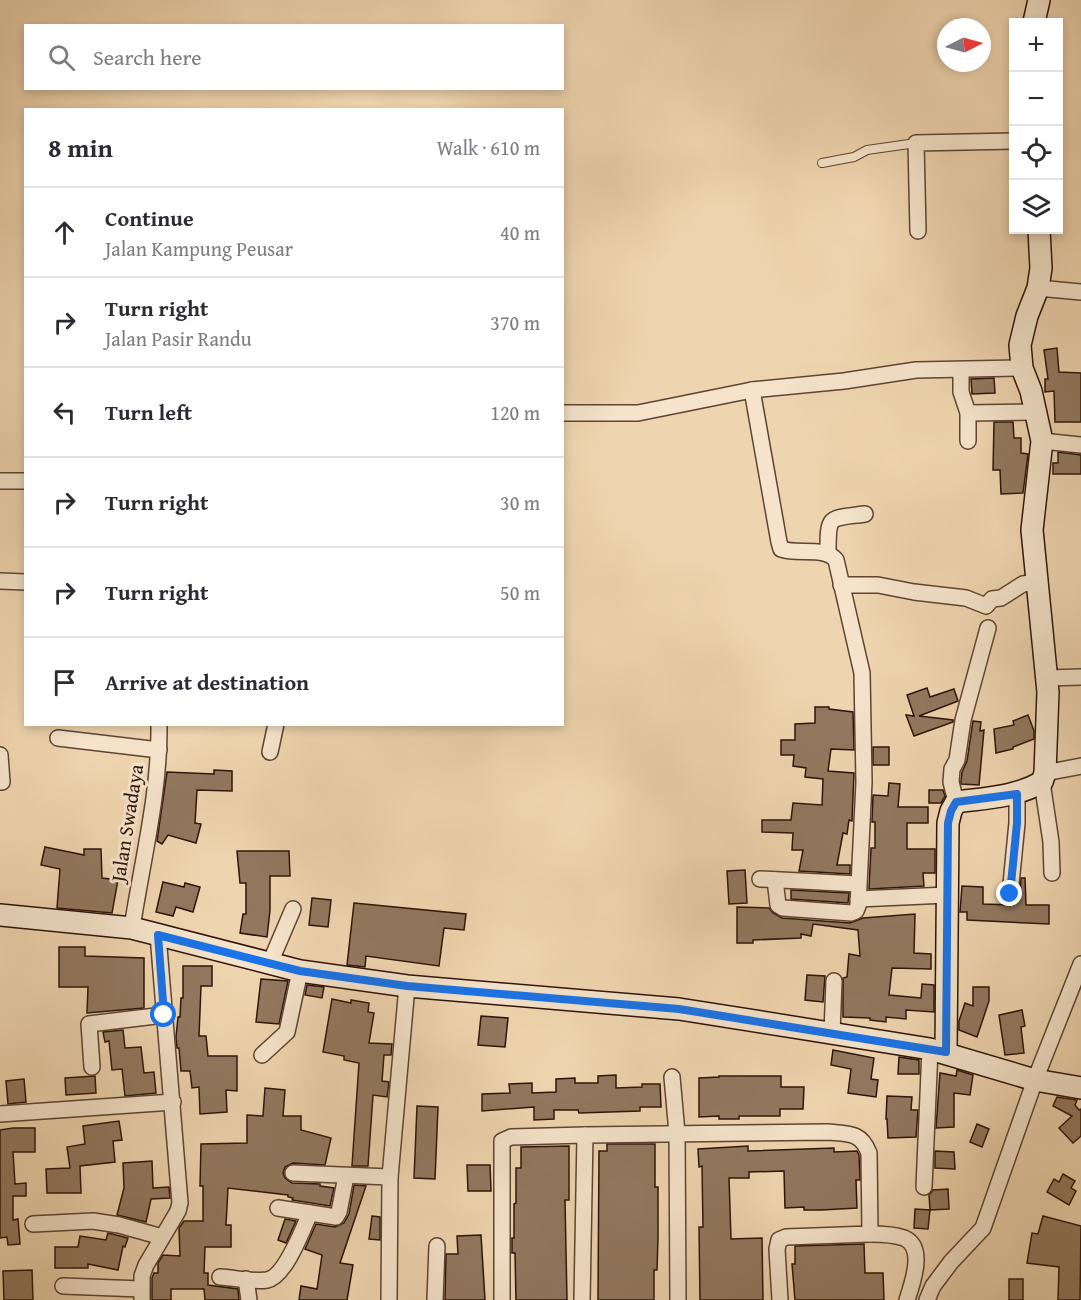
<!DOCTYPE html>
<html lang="en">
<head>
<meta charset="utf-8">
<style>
  :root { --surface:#fff; --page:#f7f7f7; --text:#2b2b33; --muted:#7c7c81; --line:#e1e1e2 }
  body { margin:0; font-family:"Gentium Book Plus",serif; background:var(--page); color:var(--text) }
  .controls { position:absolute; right:18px; top:18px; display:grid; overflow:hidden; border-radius:0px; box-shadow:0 3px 9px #0003 }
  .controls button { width:54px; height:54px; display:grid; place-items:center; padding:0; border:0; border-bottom:2px solid var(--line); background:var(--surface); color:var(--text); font:30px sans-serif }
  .compass { position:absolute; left:937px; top:18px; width:54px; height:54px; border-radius:50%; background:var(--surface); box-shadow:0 3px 9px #0003; rotate:84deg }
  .stop { position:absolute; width:18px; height:18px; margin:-14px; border:4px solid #1a73e8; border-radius:50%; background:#fff }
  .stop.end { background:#1a73e8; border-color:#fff; box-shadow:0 2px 6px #0008 }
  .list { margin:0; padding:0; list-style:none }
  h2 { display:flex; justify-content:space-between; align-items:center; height:78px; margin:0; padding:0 24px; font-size:26px }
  h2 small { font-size:20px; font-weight:400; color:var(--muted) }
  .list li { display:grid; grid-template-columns:39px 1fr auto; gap:18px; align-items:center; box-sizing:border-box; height:90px; padding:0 24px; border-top:2px solid var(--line) }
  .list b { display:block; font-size:22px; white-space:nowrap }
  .list p { margin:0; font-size:20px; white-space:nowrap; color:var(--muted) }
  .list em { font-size:20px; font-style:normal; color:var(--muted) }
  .icon { flex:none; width:33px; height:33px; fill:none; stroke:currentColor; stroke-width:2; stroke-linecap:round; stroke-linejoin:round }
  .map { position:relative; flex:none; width:1081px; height:1300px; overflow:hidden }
  .search { position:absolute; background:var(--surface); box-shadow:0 3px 9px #0003; left:24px; top:24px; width:540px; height:66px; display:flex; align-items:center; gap:15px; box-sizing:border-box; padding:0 21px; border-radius:0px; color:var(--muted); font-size:22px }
  .panel { position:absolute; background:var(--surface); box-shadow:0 3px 9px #0003; left:24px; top:108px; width:540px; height:618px; border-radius:0px }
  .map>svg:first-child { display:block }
  .building { fill:#92785f; stroke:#2e1409; stroke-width:1.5 }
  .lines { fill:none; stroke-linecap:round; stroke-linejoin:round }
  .lane-casing { stroke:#5e4432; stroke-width:10 }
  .street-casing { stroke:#5e4432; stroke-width:18 }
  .secondary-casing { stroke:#2e1409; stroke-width:24 }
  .lane { stroke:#f5e4cb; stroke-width:8 }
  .street { stroke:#f5e4cb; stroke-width:15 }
  .secondary { stroke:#f5e4cb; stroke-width:21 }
  .route { stroke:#1a73e8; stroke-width:8 }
  .labels { text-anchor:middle; stroke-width:6; stroke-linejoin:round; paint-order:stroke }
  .street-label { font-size:20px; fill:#2e1409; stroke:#f5e4cb }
</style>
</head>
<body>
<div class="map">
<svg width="1081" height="1300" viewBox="0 0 1081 1300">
  <rect width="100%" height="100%" fill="#efd5af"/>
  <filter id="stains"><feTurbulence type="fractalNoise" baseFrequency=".00333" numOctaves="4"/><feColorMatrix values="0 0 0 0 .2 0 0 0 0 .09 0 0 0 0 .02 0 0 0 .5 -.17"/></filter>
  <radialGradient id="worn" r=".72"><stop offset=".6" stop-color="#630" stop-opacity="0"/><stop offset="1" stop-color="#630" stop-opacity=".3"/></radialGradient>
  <g class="building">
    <path d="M1057,348L1059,372L1081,373V422H1055L1054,391L1045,392V379H1048L1044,350Z"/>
    <path d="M994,378L995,393L972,394L971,379Z"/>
    <path d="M994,422H1013L1014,438H1021V453L1028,454L1023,493L1001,494L1000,470H993Z"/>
    <path d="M1058,452L1081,455V474H1053V463H1058Z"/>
    <path d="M927,688L930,697L954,689L958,701L919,716L953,720V722L914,736L906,715L914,716L907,695Z"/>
    <path d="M815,707H829V709L853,712L854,750L831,749L828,771L854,773L852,821L849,820L847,834L843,833L837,865H850V874L799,871L803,850H792L793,833L762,832V820H791L793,803L822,805L823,779L805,777L806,768L793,766L794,755H781V740H795V724L815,723Z"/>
    <path d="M1028,715L1034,731V739L1013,747V749L996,753L994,729L1014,725L1013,721Z"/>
    <path d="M973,721L981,722L980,731L984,730L979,785L961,784V781L962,772L967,761Z"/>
    <rect x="873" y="747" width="16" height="18"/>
    <path d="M214,770L232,771V791L197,790L195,823L201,824L196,843L168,835L162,844L157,841L167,772L214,774Z"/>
    <path d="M889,783L900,784L898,807H928V823H907V849H935V873H923L924,886L869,889L871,848H875V822H872L873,795L888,796Z"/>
    <path d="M929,790H943L945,796L941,803H929Z"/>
    <path d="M45,847L84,855V849H101L102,878L118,880L112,913L57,908L60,869L41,865Z"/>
    <path d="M237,851H289L290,876H270V910L267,937L240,933L243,914H246V883H240Z"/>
    <path d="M745,870L747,903L729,904L727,871Z"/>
    <path d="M1021,878H1025L1026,905H1049V924L967,920V912H960L962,886L983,887V904L1013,905L1020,896Z"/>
    <path d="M163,882L184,887L185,883L200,887L193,912L176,907L173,916L156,912Z"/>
    <path d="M791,890L849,893L848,903L791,899Z"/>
    <path d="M312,898L331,900L328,927L309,925Z"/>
    <path d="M354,903L466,914L464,930L444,928L439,966L366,956L365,967L347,965Z"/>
    <path d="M737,907L769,908L773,913L782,918L850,923L863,918L915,914L914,953L931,954V969L892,968L889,995L921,998L922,984L934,985V1012L906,1010V1019L886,1017V1022L870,1020V1018L843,1017V978L847,977L849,954L860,956L858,930L813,924L811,936L801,934V938L753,940V943H737Z"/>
    <path d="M59,947H85V956L144,958V1008L87,1013L88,987H59Z"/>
    <path d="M183,966H212V986H201L199,1036H206L208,1056H237V1091L226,1090L227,1112L200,1114L199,1087L192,1088L190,1071H181L179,1048H177L176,1037L178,1017H180L181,998H183Z"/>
    <path d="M807,975L825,976L823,1002L805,1000Z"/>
    <path d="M261,979L288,981L279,1024L256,1022Z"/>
    <path d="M307,985L324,987L322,998L305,995Z"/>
    <path d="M973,987H989V1001L977,1037L959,1030V1021L965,1003L973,1006Z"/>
    <path d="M332,999L351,1003V1000L369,1003L368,1012L374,1013L369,1043L392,1044L391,1055H384L382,1081L389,1082L387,1097L373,1095L368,1166H352L359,1063L344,1060V1056L323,1052Z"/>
    <path d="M1022,1010L1025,1026L1021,1027L1024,1053L1005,1055L999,1015Z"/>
    <path d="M481,1016L508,1018L505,1047L478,1045Z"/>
    <path d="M123,1030L125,1048L141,1047L144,1073L154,1072L156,1093L125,1096L122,1069L112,1070L109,1041L105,1042L103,1032Z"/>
    <path d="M833,1050L874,1058L871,1079L878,1080L876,1097L848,1093L851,1069L831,1065Z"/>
    <path d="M899,1057L919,1060V1074H898Z"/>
    <path d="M957,1070L973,1075L970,1095L954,1093V1127L936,1128L940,1073L956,1076Z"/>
    <path d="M616,1075V1088L642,1087V1084H660L661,1107H640V1111L579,1113L578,1110H554V1119L534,1120V1107L482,1111V1094L510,1093L509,1084L532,1083V1093L556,1092V1079L575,1078V1083H598V1076Z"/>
    <path d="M95,1076L96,1093L66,1095L65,1078Z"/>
    <path d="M719,1076H781V1087H804L803,1109H780V1116H739V1119H719V1116L699,1117V1078L719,1077Z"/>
    <path d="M24,1079L26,1102L8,1104L6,1081Z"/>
    <path d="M265,1088L285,1090L283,1116H301V1130L331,1138L325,1165L293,1163L285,1167L283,1173L285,1178L292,1183L320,1184V1186L334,1188L330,1206L292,1200L293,1198L288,1197V1195L228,1188L226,1225H231V1247H205L204,1273H208V1285L238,1289L239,1300H205L204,1289H171V1300H152V1278L154,1273H158V1263L163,1255L180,1256L179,1228L184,1221H203V1186H200L201,1144L247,1143V1115L263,1116Z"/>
    <path d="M887,1096L912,1097L911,1110H918L916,1137L888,1138L887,1119H886Z"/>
    <path d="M1057,1097L1077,1100L1075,1105L1079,1110L1081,1109V1136L1073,1143L1059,1128L1072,1116L1053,1106Z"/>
    <path d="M417,1106L438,1107L435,1179L414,1178Z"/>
    <path d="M119,1121L122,1140L113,1141L115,1162L80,1166L81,1193H47L46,1169L70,1168L67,1147L85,1144L83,1126Z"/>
    <path d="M977,1124L989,1129L982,1147L970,1142Z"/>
    <path d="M13,1128H35V1152H13L15,1184L26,1183V1196H13V1220L18,1219L20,1244L8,1245L7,1237L0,1238V1130Z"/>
    <path d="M607,1144H655V1187H658V1238L657,1270H654V1300H598L599,1151H607Z"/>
    <path d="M569,1146V1200H565L567,1300H516L515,1253H512V1238H514V1204L516,1203V1168H521V1147Z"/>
    <path d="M748,1146V1151L834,1148V1152L857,1151L859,1155L860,1180H856L857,1208L821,1210H804V1207L785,1208L784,1171L749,1172V1178H729L731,1239L762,1238L763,1300H700L699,1227H703L702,1166L699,1167L698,1149Z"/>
    <path d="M935,1151L954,1152L955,1169L935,1168Z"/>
    <path d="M152,1161L153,1188L169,1187L170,1198L151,1199L146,1222L117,1215L124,1188L123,1163Z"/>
    <path d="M467,1165H490L491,1191H468Z"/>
    <path d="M1063,1174L1075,1181L1071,1188L1076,1191L1069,1205L1047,1192L1054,1179L1059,1182Z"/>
    <path d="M354,1185L366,1186L340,1263L353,1265L347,1300H299L301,1286L317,1289L322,1255L305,1249L316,1224L335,1227L344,1223L349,1214Z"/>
    <path d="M948,1189L949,1209L930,1210L929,1195L933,1190Z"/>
    <path d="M915,1209L930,1210L928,1229L914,1228Z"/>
    <path d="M372,1216L380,1217V1240L369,1239Z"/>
    <path d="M1043,1216L1081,1226L1080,1300H1058L1059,1267L1027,1263L1032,1233L1038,1234Z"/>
    <path d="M285,1219L296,1221L286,1243L278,1240Z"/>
    <path d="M108,1233L128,1238L125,1247L123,1246L118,1270L88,1264V1268H55V1247H78L80,1236L106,1240Z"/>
    <path d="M481,1235L485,1300H445L446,1254H458L457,1236Z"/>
    <path d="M864,1244L865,1273H883L884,1300H795L792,1264H795V1246Z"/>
    <path d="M32,1270L33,1300H4L3,1271Z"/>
    <rect x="1009" y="1279" width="14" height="21"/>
  </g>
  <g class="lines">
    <defs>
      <path id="lane" d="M822,163L854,157L867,150L916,143"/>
      <g id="street">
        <path d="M918,231L916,143L1014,141"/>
        <path d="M1038,288L1081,292"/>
        <path d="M961,370V392L968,413V441"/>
        <path d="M752,390L779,542L781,549C797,555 825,546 836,560L862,673L864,782L858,906L856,911L851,913L783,908L778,905L775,880"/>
        <path d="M562,413H638L752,390L844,381L916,370L1022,368"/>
        <path d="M968,413L1036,412"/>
        <path d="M1042,441L1081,445"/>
        <path d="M0,481H26"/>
        <path d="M828,553C828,514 828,519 865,514"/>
        <path d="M0,581L26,582"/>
        <path d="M841,585H878L914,592L966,598L986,606L992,599L1001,598L1023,584L1037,582"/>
        <path d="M1047,678L1081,677"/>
        <path d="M58,738L159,750"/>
        <path d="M270,752L276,724"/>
        <path d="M0,755L2,782H0"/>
        <path d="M1045,773L1081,766"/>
        <path d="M1042,782L1051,842L1052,873"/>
        <path d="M956,802L951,782L952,769L957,760L963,720L988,628"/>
        <path d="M760,879L858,884"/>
        <path d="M1010,894L1017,823V793"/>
        <path d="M858,899L947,895"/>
        <path d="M132,928C142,861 160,793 159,724"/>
        <path d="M270,963L293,909"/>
        <path d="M832,1033L834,981"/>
        <path d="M262,1055L287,1032L300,971"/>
        <path d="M92,1067L89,1024L164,1015"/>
        <path d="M672,1077L677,1133L678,1300"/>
        <path d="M0,1114L173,1102"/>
        <path d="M293,1173L390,1177"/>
        <path d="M924,1187L930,1049"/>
        <path d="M278,1208L336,1217L339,1212L346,1176"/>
        <path d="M33,1224L93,1221L119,1225L162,1237"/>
        <path d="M870,1234C881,1234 893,1234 904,1238C926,1247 912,1284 907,1300"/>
        <path d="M220,1277C235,1278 253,1282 267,1280C285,1277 303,1229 310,1213"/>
        <path d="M246,1279L249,1300"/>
        <path d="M63,1286L141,1289"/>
        <path d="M142,1300V1276L146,1265L178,1211L180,1203L158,935"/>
        <path d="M389,1300L390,1177L407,986"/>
        <path d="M435,1300L437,1246"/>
        <path d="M502,1300V1141L511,1137L585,1135"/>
        <path d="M582,1300L585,1135L828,1132C849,1134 861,1132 869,1153L870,1234L786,1237L779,1240L777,1249L780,1300"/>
        <path d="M927,1300L933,1286L951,1262L983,1228L1035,1080L1081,964"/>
      </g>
      <g id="secondary">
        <path d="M1034,22L1039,0"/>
        <path d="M0,915L132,928L300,971L407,986L679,1009L799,1028L930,1049L1035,1080L1081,1088"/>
        <path d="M946,1052L948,823L951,811L956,802C986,798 1016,797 1042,782L1045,773L1048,692L1032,530L1042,441L1031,391L1022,368L1020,345L1027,316L1038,288L1041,268L1039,230"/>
      </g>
    </defs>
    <use href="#lane" class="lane-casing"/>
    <use href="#street" class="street-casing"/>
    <use href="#secondary" class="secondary-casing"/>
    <use href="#lane" class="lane"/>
    <use href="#street" class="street"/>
    <use href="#secondary" class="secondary"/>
  </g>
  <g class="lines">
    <path class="route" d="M164,1015L158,935L300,971L407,986L679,1009L946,1052L948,823L951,811L956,802L1017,794V823L1010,894"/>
  </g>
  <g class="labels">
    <g class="street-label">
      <text transform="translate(127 823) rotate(-81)" y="7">Jalan Swadaya</text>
    </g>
  </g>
  <rect width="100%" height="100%" filter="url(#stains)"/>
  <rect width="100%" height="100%" fill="url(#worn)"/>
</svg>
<div class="controls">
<button>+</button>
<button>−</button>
<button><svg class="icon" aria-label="locate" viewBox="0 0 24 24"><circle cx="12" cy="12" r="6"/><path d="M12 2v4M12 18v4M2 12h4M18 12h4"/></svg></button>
<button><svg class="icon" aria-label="layers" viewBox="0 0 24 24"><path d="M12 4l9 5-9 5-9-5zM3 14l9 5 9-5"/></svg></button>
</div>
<svg class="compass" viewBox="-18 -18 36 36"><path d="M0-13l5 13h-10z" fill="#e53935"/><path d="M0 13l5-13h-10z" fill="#7c7c81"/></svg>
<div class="stop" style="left:164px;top:1015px"></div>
<div class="stop end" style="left:1010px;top:894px"></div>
<div class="search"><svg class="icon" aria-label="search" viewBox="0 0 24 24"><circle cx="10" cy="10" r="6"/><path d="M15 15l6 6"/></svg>Search here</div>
<section class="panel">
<h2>8 min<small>Walk · 610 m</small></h2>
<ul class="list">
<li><svg class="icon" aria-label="ahead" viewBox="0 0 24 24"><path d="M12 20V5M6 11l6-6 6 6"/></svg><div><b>Continue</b><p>Jalan Kampung Peusar</p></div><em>40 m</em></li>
<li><svg class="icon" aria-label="right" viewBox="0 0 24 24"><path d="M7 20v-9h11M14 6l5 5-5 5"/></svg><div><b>Turn right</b><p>Jalan Pasir Randu</p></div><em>370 m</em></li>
<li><svg class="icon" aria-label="left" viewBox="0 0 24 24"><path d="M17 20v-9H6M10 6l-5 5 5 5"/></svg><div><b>Turn left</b></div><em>120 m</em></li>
<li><svg class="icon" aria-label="right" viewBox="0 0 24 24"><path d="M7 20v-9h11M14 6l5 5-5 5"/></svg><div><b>Turn right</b></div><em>30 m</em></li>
<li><svg class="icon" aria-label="right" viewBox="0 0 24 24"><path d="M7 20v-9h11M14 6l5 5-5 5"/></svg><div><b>Turn right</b></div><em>50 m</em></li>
<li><svg class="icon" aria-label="arrive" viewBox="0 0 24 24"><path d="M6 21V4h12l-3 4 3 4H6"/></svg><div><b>Arrive at destination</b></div></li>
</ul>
</section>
</div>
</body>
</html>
